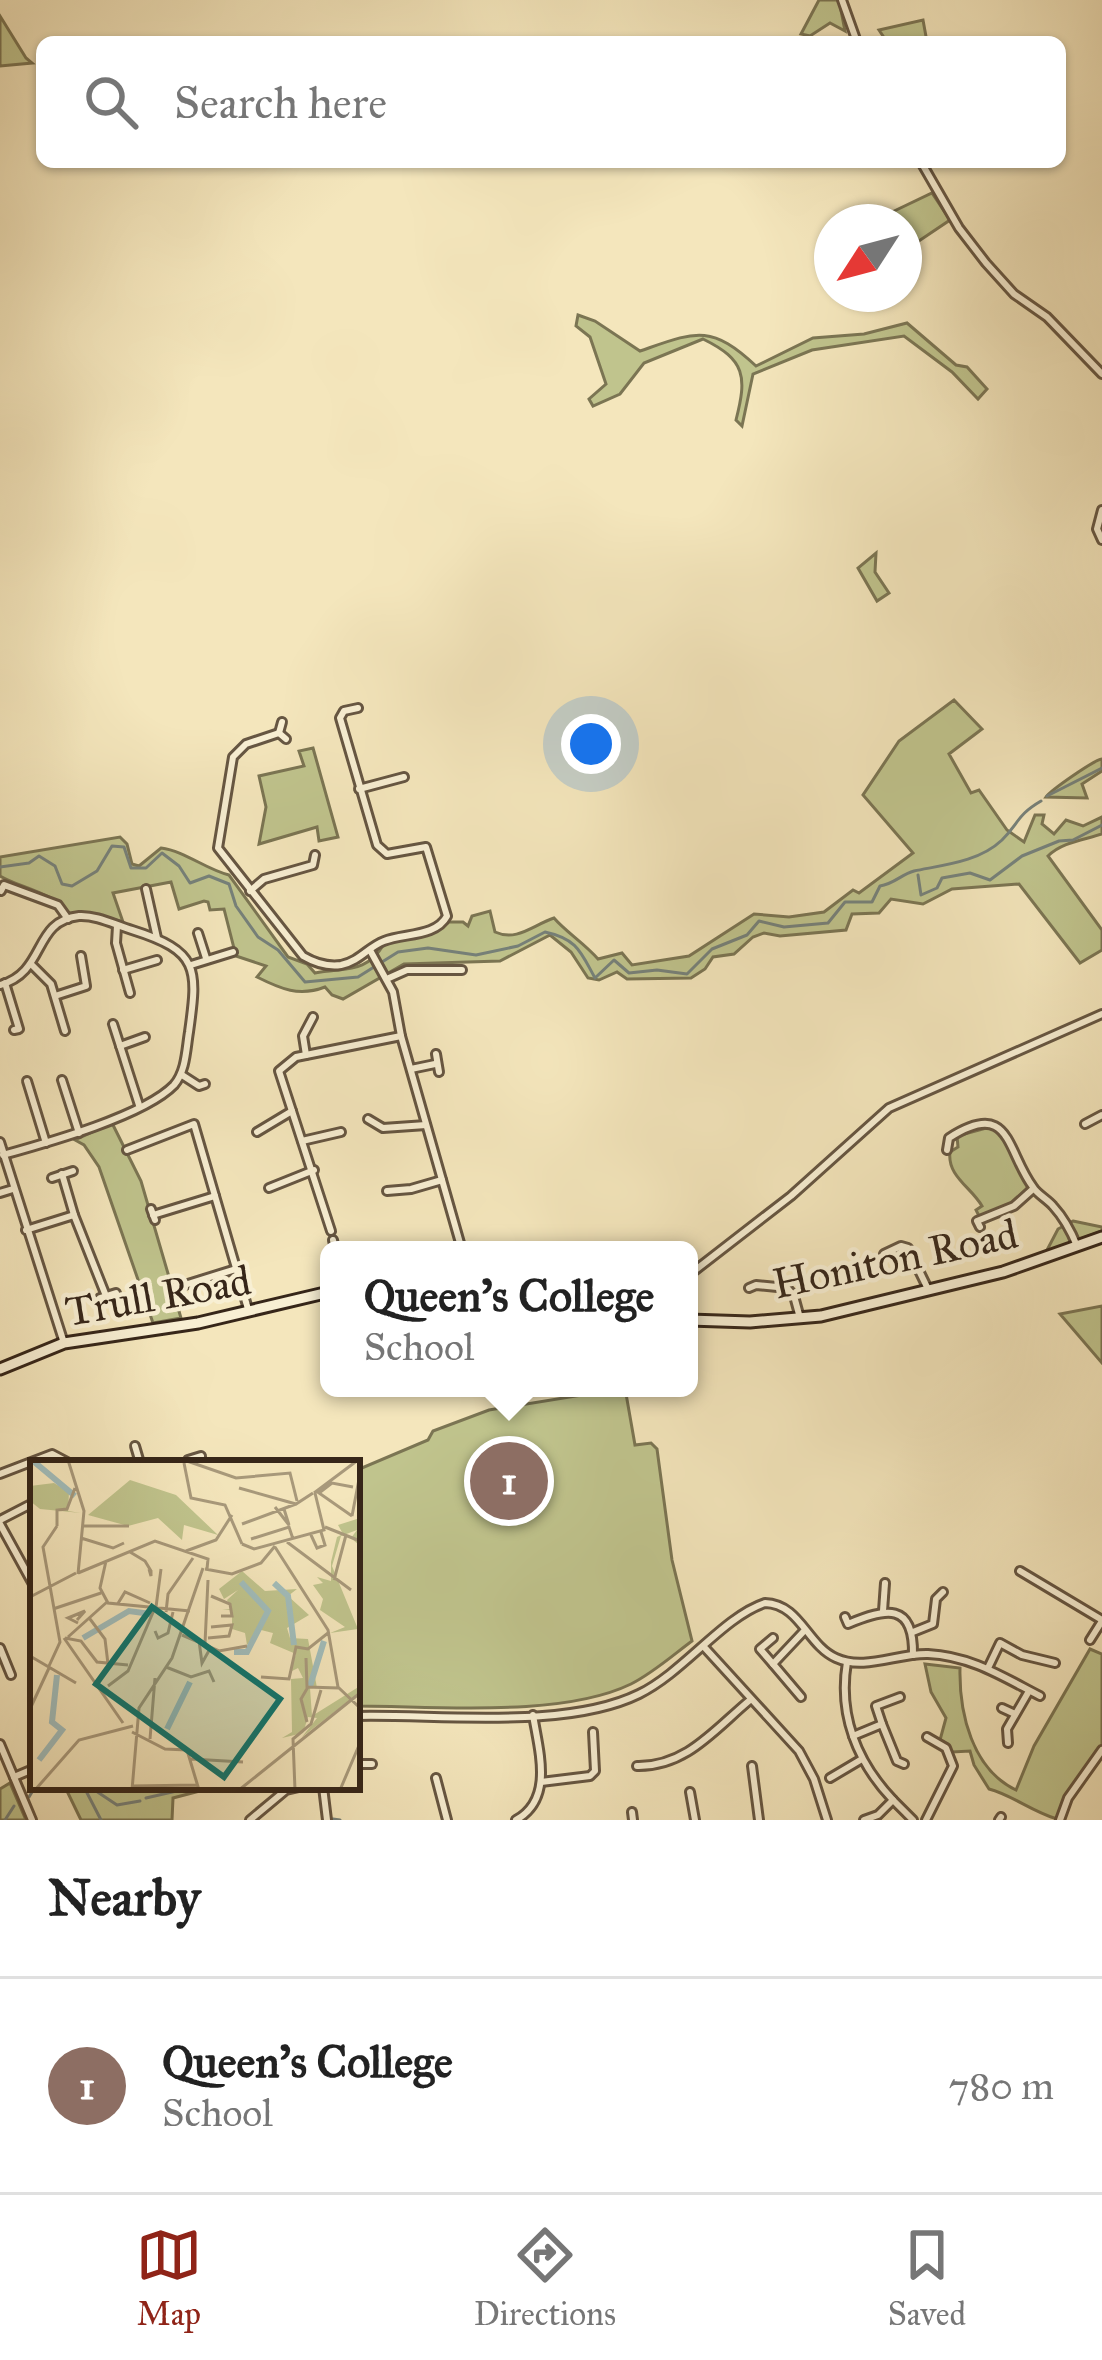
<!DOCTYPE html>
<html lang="en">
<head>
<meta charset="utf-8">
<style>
  :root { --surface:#fff; --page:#f2f2f2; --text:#222; --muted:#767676; --line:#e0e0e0; --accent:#8f2418 }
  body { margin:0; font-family:"IM FELL Great Primer",serif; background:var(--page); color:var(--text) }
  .compass { position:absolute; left:814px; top:204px; width:108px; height:108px; border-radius:50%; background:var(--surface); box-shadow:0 3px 9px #0004; rotate:234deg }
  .you { position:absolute; left:591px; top:744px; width:42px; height:42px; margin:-30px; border:9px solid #fff; border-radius:50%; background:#1a73e8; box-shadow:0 0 0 18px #1a73e833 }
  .badge { display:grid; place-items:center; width:78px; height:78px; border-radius:50%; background:var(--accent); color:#fff; font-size:39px; font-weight:700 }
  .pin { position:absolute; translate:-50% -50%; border:6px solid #fff; box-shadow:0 3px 12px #0006 }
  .popup { position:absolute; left:320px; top:1241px; width:378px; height:156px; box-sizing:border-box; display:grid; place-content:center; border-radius:18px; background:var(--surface); filter:drop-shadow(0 3px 9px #0005); font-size:39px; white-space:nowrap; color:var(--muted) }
  .popup b { font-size:45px; color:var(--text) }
  .popup::after { content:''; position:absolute; left:50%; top:100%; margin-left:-24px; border:24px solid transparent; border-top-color:var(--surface) }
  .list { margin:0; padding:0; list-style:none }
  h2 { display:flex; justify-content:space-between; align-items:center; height:156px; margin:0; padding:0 48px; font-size:51px }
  h2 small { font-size:39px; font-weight:400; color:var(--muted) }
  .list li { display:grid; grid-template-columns:78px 1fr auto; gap:36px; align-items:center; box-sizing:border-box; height:216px; padding:0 48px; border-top:3px solid var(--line) }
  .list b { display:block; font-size:45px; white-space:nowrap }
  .list p { margin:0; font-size:39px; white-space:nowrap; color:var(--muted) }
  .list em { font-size:39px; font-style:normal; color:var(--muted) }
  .icon { flex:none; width:66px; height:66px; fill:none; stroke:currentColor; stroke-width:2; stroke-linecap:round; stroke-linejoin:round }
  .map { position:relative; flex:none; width:1102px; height:1820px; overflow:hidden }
  .search { position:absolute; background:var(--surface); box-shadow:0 3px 9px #0004; left:36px; right:36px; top:36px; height:132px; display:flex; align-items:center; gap:30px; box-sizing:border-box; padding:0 42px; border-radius:18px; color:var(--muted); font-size:45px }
  .sheet { height:372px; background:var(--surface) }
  nav { display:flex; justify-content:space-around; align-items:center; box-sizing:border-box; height:168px; border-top:3px solid var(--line); background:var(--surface); font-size:33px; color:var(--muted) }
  nav a { display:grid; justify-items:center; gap:6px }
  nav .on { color:var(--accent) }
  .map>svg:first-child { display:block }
  .green { fill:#c0c48d; stroke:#7b7553; stroke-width:3 }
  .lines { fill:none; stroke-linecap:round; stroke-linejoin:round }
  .stream { stroke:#76817a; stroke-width:3 }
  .street-casing { stroke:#665642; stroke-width:12 }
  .secondary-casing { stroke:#362619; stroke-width:15 }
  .street { stroke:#f8efd3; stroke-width:6 }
  .secondary { stroke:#f8efd3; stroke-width:9 }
  .labels { text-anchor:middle; stroke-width:9; stroke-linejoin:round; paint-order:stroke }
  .street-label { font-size:42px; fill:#362619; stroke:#f8efd3 }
  .inset-river { fill:none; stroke:#a1bdbb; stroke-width:6 }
  .inset-road { fill:none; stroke:#a8997b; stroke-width:3 }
  .view { fill:#0f766e; fill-opacity:0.15; stroke:#0f766e; stroke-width:6 }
  .inset-edge { fill:none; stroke:#362619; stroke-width:6 }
</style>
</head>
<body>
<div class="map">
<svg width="1102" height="1820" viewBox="0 0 1102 1820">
  <rect width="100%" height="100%" fill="#f4e6bc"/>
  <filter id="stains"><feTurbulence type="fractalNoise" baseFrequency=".00167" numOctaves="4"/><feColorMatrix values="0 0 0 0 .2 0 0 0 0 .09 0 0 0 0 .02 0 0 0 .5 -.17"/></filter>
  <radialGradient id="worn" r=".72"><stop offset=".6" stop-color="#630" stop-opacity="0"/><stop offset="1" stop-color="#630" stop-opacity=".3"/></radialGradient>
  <g class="green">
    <path d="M819,0H839L845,31L830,23L810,36L801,34Z"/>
    <path d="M0,16L26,58L32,63L0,66Z"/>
    <path d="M923,20L927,42H887L879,30Z"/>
    <path d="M932,193L950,220L904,251V222H892L890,213Z"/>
    <path d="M578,315L595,321L640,351C695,332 710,323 756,366L813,338L864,334L907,323L956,365L967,367L987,389L978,399L952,372L904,336L812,350L753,374L742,426L736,420C747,377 746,360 703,339L644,363L620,394L593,406L589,399L606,384L590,337L576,326Z"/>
    <path d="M876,553L875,572L889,593L877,601L858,568Z"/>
    <path d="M954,700L982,729L949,754L971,793L979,790L1007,830L1024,842L1035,815H1044L1042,824L1054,834L1066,820L1083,826L1102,817V834C1084,840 1062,842 1048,856L1102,930V950L1080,963L1019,884L952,889L923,904L891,899L879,913L852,914L846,930L780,936L764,933L753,937L734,954L713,957L705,969L691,978L627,979L617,972L599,980L588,978L571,952L550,935L500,961L404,964L343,999L332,995L325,987C299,997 281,989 257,977L266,966L236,956L224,909L210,910L208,902L204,901L179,909L171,882L113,893L123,922L91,913L70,915C56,893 20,888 0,876V857L120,837L127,844L132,864L139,866L161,848C185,851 205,869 229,875L288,957L307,964L315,973C346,967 366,974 384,944L435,931L449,922H463L468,926L472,916L490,911L495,932C517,942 533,925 554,918C566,932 584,943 598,959L622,953L632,965L689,956L754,914L789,917L824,912L853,890L859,893L913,853L863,795L899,741Z"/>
    <path d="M313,748L338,837L319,841L317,827L259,844L266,807L259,776L304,766L299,751Z"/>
    <path d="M1102,759V771L1082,784L1087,798L1046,797C1051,790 1094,760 1102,759Z"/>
    <path d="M112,1123L141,1181L181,1318L153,1323L99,1167L84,1145L75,1140Z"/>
    <path d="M990,1127L1003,1133L1029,1186L1012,1205L979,1216L976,1210L982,1206C971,1187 947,1176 950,1152L958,1147L957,1136Z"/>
    <path d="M1073,1221L1102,1227V1231L1046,1252L1058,1229Z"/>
    <path d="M1102,1306V1363L1060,1314Z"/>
    <path d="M625,1388L635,1445L651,1443L657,1449L672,1560L692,1641C673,1655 653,1673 631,1684C561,1718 436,1706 357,1706V1470L428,1440L433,1431L489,1410Z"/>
    <path d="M1090,1649L1102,1654V1747L1068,1792L1057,1819C1031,1811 1012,1795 989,1789L974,1765L970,1751L952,1752L940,1740L946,1718L931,1692L925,1664L960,1668C959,1713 972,1769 1016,1790L1034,1746Z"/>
    <path d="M10,1783L26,1820H0V1789Z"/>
    <path d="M65,1787H215L173,1798L172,1820H81Z"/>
  </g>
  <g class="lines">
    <g class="stream">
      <path d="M1047,796L1102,768"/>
      <path d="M0,867L29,863L39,856L55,866L62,884L72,886L97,871L112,846L124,847L131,868H146L162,853L179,866L190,883L209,876L229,884L236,906L258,937L278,950L305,982L358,977L398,952L428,948L476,955L518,946L545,932C578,939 581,953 595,978L614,960L629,973L657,970L687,974L712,949L747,935L759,921L784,927L828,923L845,902H872L880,886C894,884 902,874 914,871C943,865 979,862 1002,840C1019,823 1017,815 1041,801"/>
      <path d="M918,875L921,895L937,888L942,878L970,873L990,880L1022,856L1059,841L1073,840L1102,825"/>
      <path d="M84,1787L101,1820"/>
      <path d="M90,1787L117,1805L140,1801"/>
      <path d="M29,1797L35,1787"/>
      <path d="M146,1798L194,1787"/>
      <path d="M333,1819L340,1820"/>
      <path d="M5,1820L14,1806"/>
    </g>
    <defs>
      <g id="street">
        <path d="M842,0L857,42"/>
        <path d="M921,162L959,228L986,263L1014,294L1047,317L1102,374"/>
        <path d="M1102,510L1097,529L1102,540"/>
        <path d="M282,722L279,733L286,739"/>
        <path d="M279,733L246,744L233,757L218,848L303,956C315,963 327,967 341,965C360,961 368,947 384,941C404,933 436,937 447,916L426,847L387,854L377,845L340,718L344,711L358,708"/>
        <path d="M359,789L404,777"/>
        <path d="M146,889L157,938"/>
        <path d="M1,891L4,885L58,905L68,919"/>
        <path d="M250,891L264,879L313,865L315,855"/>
        <path d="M117,926L116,943L130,993"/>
        <path d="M198,933L206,958"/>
        <path d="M371,952L393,992L401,1036L462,1250"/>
        <path d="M32,965L51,984L65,1031"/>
        <path d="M191,965L233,952"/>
        <path d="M123,970L157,960"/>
        <path d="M389,978L407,970H462"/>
        <path d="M5,983L19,1029L14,1030"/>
        <path d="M0,985C47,972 32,921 79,916C97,915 115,925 132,930C199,951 198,968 189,1032C186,1050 186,1071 174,1085C144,1116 46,1143 3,1155"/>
        <path d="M55,996L86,986L81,956"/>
        <path d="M113,1024L139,1105"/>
        <path d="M120,1046L145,1037"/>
        <path d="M436,1054L439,1072"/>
        <path d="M306,1055L303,1036L313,1017"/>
        <path d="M411,1069L435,1064"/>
        <path d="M182,1075L199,1086L205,1084"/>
        <path d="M62,1080L79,1133"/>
        <path d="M27,1081L46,1143"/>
        <path d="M368,1119L383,1128L426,1125"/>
        <path d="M1085,1124L1102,1115"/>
        <path d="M257,1132L292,1111"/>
        <path d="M302,1141L341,1132"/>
        <path d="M0,1142L64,1343"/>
        <path d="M127,1150L194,1124L248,1309"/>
        <path d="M947,1150L949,1138C1011,1098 1006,1151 1033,1187C1037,1194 1047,1199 1053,1206C1064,1218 1071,1231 1077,1246"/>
        <path d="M62,1174L74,1215"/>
        <path d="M52,1178L73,1171"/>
        <path d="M269,1188L314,1170"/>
        <path d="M387,1191L411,1189L442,1180"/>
        <path d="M0,1193L13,1189"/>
        <path d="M151,1209L155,1220"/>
        <path d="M153,1215L215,1196"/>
        <path d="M980,1227L977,1221L1014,1206L1033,1189"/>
        <path d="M26,1230L74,1215L106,1296"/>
        <path d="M331,1231L279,1071L296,1057L401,1036"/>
        <path d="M333,1240L335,1250"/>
        <path d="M884,1254L901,1246L908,1248L928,1289"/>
        <path d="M689,1275L791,1196L889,1108L1102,1014"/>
        <path d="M175,1288L236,1269"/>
        <path d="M749,1288L756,1285L787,1288L794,1296L800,1318"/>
        <path d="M100,1298L116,1293"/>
        <path d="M135,1446L140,1463"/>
        <path d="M188,1460L201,1456"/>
        <path d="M0,1474L52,1454L69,1463"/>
        <path d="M0,1520L33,1503"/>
        <path d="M0,1524L33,1584"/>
        <path d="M1020,1571L1102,1620"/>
        <path d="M883,1611L885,1583"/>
        <path d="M845,1617L848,1624C886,1608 914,1602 913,1655"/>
        <path d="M913,1632L933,1624L936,1599L943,1592"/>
        <path d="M773,1638L760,1649L773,1664"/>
        <path d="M1090,1640L1102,1621"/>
        <path d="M0,1648L11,1675"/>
        <path d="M705,1648L799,1751L814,1779L827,1820"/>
        <path d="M847,1662C838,1715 857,1762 893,1800L878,1815L864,1820"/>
        <path d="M988,1668L1000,1643L1022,1655L1055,1663"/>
        <path d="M801,1697L773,1664L805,1630"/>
        <path d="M1002,1708L1015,1714"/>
        <path d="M357,1716C440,1714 566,1730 639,1694C684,1672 723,1617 765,1603C800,1604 807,1645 836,1658C864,1671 898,1653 928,1654C971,1656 1003,1677 1040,1696"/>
        <path d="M882,1724L876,1706L900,1697"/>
        <path d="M853,1736L882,1724L897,1761L904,1764"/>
        <path d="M1008,1743L1007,1729L1029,1691"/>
        <path d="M0,1744L32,1820"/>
        <path d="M357,1764H372"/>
        <path d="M637,1766C686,1767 715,1729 750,1700"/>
        <path d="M752,1766L759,1820"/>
        <path d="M14,1777L33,1769"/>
        <path d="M436,1778L447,1820"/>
        <path d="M830,1778L862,1759"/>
        <path d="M541,1782L590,1776L595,1771L593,1732"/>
        <path d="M323,1787L327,1820"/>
        <path d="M690,1792L695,1820"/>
        <path d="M893,1800L913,1820"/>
        <path d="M632,1812L633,1820"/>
        <path d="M250,1820L286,1790L299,1787"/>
        <path d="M516,1820C554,1799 539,1752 533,1715"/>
        <path d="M926,1820L953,1766L946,1748L927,1737"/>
        <path d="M999,1820L1001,1817"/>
        <path d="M1060,1820L1068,1798L1102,1750"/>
      </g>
      <g id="secondary">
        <path d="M689,1320L750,1322L821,1316L1003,1272L1102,1237"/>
        <path d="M0,1369L64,1343L198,1323L329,1292"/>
      </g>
    </defs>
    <use href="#street" class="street-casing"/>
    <use href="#secondary" class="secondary-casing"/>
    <use href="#street" class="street"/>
    <use href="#secondary" class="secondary"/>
  </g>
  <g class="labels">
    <g class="street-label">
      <text transform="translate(895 1258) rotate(-12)" y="15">Honiton Road</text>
      <text transform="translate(158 1295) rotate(-10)" y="15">Trull Road</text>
    </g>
  </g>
  <g transform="translate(30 1460)">
    <rect width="330" height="330" fill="#f4e6bc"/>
    <path d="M100,20L146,35L188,75L154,65L152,80L128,58L98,66L58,55ZM24,23L39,32L38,51L51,53L10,49L0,41V26ZM330,58V86L321,78L327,70L311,76L302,106L328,169L300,173L315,167L290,150L293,139L283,125L293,123L287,117L301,121V102L307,77L313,74L308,65ZM212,111L235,131L267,129L258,136L279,155L257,168L260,178L278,179L287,228H280L282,256L330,226V232L272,277L287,258L278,257L273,273L252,278L262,272L261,219L273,218L268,208L260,212L266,194L240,183L243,173L231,170L217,185L215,173L202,169V150H192L201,149L197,140L208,130L194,139L189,129Z" fill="#c0c48d"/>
    <path class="inset-river" d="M2,0L45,36M244,123L258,136L264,185M53,178L99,151L121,154M204,192H217L238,151L211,122M280,226L294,181M137,269L160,222M9,300L32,270L22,262L27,215"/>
    <path class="inset-road" d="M38,0L54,51L48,114M157,1L206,18L260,13L267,41M154,3L161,38L195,45L212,84M209,28L266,44L283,33M284,33L328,0M245,47L259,65L254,49M322,56L289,33L302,23L323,27M322,56L330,14M212,64L266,44M27,66V50L37,49L45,28M52,66H99M295,67L330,81M281,75L287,88L295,85L291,72M51,78L83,88L94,83M221,79L259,67L263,79M257,82L321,130M212,84L224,89L294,70L285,33M245,87L298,170L308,227L330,248M156,91L186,80L202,55M100,92L115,101L121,111V116L119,109M76,101L70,128L78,143L160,151M175,109L202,114L231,103L245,86M48,113L125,81L178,99L177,109M304,120L316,75M181,136L200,144L202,156H191M0,137L46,113M87,145L95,132L120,143M126,147L131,109M23,149L71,133M136,152L138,134L163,98M60,159L75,179L78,204M47,160L55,151L38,158L48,163M125,171L128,178L138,173L143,152M152,175L189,191L217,186M38,177L77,142M34,178L93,263M35,178L51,181L67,202L98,205M178,178L199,176L202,165L181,167M169,181L172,203L181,187M175,183L178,120M0,196L46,223M276,198L277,227L309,228M19,206L30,182L13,87L27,66M136,207L161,217L179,211L184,222M231,217L259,219L266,187L278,189L298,173M78,226L98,211L124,150M0,249L19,208M277,262L271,239L278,227M102,272L135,289L157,290L169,330M120,279L125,218M161,299L213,302M102,326L168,325M5,330L49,280L103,266M102,330L109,248L142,198L173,108M209,330L330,233M265,330L263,279L281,264L291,230M310,330L330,283"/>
    <path class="view" d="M122,147L250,239L194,317L66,224Z"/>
    <rect width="330" height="330" class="inset-edge"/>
  </g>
  <rect width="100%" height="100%" filter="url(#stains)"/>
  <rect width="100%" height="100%" fill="url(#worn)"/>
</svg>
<svg class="compass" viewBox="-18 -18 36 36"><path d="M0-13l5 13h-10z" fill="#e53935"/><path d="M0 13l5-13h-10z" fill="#767676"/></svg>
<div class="you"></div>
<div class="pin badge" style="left:509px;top:1481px;background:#8d6e63">1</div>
<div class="popup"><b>Queen's College</b>School</div>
<div class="search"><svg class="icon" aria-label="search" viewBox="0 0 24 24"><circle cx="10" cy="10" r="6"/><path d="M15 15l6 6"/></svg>Search here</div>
</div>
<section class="sheet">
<h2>Nearby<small></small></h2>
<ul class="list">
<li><span class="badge" style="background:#8d6e63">1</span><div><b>Queen's College</b><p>School</p></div><em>780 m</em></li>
</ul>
</section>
<nav>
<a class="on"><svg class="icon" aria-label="map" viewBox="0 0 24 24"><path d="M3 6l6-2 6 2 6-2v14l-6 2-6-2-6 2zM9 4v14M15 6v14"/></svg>Map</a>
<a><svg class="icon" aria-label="directions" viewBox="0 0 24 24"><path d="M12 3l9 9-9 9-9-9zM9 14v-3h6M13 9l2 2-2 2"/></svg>Directions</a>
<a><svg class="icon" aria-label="saved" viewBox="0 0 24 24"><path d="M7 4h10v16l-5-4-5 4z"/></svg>Saved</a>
</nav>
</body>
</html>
